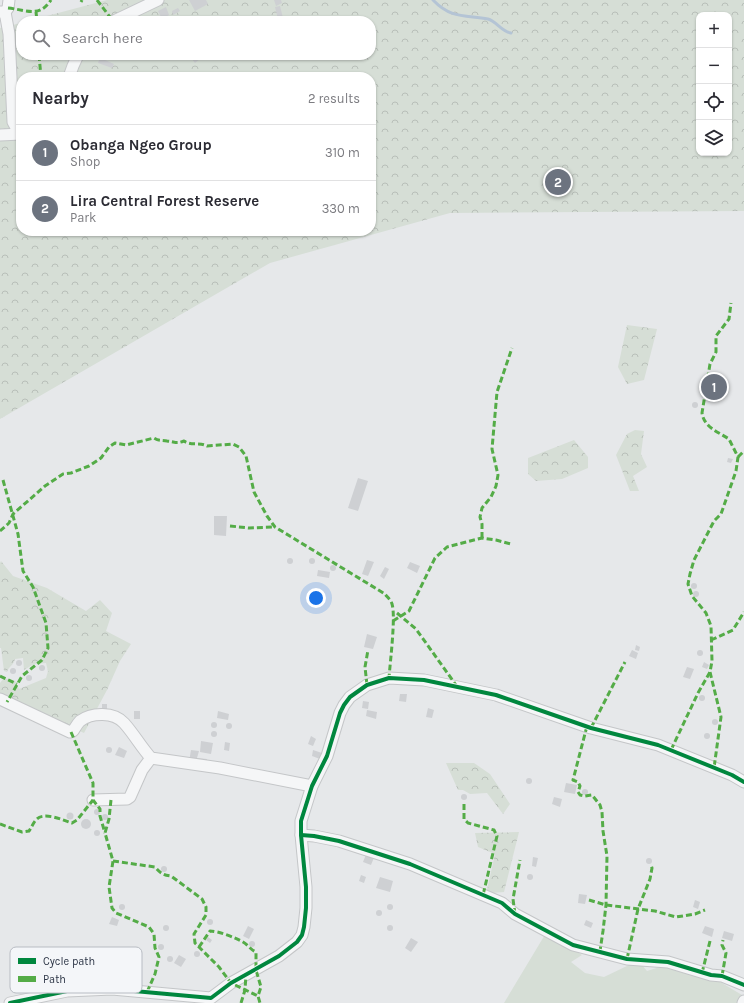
<!DOCTYPE html>
<html lang="en">
<head>
<meta charset="utf-8">
<style>
  :root { --surface:#fff; --page:#f7f7f7; --text:#2b2b33; --muted:#7c7c81; --line:#e1e1e2; --accent:#6c737f }
  body { margin:0; font-family:Karla,sans-serif; background:var(--page); color:var(--text) }
  .controls { position:absolute; right:12px; top:12px; display:grid; overflow:hidden; border-radius:8px; box-shadow:0 1px 3px #0004 }
  .controls button { width:36px; height:36px; display:grid; place-items:center; padding:0; border:0; border-bottom:1px solid var(--line); background:var(--surface); color:var(--text); font:20px sans-serif }
  .you { position:absolute; left:316px; top:598px; width:14px; height:14px; margin:-10px; border:3px solid #fff; border-radius:50%; background:#1a73e8; box-shadow:0 0 0 6px #1a73e833 }
  .badge { display:grid; place-items:center; width:26px; height:26px; border-radius:50%; background:var(--accent); color:#fff; font-size:13px; font-weight:700 }
  .pin { position:absolute; translate:-50% -50%; border:2px solid #fff; box-shadow:0 1px 4px #0006 }
  .list { margin:0; padding:0; list-style:none }
  h2 { display:flex; justify-content:space-between; align-items:center; height:52px; margin:0; padding:0 16px; font-size:17px }
  h2 small { font-size:13px; font-weight:400; color:var(--muted) }
  .list li { display:grid; grid-template-columns:26px 1fr auto; gap:12px; align-items:center; box-sizing:border-box; height:56px; padding:0 16px; border-top:1px solid var(--line) }
  .list b { display:block; font-size:15px; white-space:nowrap }
  .list p { margin:0; font-size:13px; white-space:nowrap; color:var(--muted) }
  .list em { font-size:13px; font-style:normal; color:var(--muted) }
  .icon { flex:none; width:22px; height:22px; fill:none; stroke:currentColor; stroke-width:2; stroke-linecap:round; stroke-linejoin:round }
  .map { position:relative; flex:none; width:744px; height:1003px; overflow:hidden }
  .search { position:absolute; background:var(--surface); box-shadow:0 1px 3px #0004; left:16px; top:16px; width:360px; height:44px; display:flex; align-items:center; gap:10px; box-sizing:border-box; padding:0 14px; border-radius:16px; color:var(--muted); font-size:15px }
  .panel { position:absolute; background:var(--surface); box-shadow:0 1px 3px #0004; left:16px; top:72px; width:360px; height:164px; border-radius:16px }
  .map>svg:first-child { display:block }
  .green { fill:#d6ded6 }
  .forest { fill:url(#forest-crowns); fill-rule:evenodd }
  .lines { fill:none; stroke-linecap:round; stroke-linejoin:round }
  .stream { stroke:#b4c4d5; stroke-width:3 }
  .building { fill:#ced0d3 }
  .minor-casing { stroke:#c4c6c8; stroke-width:13 }
  .minor { stroke:#f5f6f7; stroke-width:11 }
  .quiet { stroke:#54ac47; stroke-width:3; stroke-dasharray:6 3; stroke-linecap:butt }
  .cycleway-casing { stroke:#f4f6f9; stroke-width:6 }
  .cycleway { stroke:#00873e; stroke-width:4 }
  .key { fill:#f4f6f9; stroke:#b8bcc3; stroke-width:1 }
  .key-label { font-size:11px; fill:#2b3445 }
</style>
</head>
<body>
<div class="map">
<svg width="744" height="1003" viewBox="0 0 744 1003">
  <defs>
    <pattern id="forest-crowns" width="20" height="18" patternUnits="userSpaceOnUse"><rect width="20" height="18" fill="#d6ded6"/><path d="M2 6a3 3 0 1 1 6 0M12 15a3 3 0 1 1 6 0" fill="none" stroke="#b8bfb9"/></pattern>
  </defs>
  <rect width="100%" height="100%" fill="#e6e8ea"/>
  <path class="green" d="M546,933L582,955L571,962L585,973L604,977L629,965H642L647,971L666,965L712,977L742,995L738,1003H504Z"/>
  <g class="forest">
    <path d="M107,0H744V211L450,213L270,263L0,419V28L21,23V55H371V21H28ZM699,15H729V153H699ZM21,77H371V231H21Z"/>
    <path d="M627,325L657,329L644,380L627,384L618,367Z"/>
    <path d="M635,430L644,431L641,454L647,467L633,476L639,491H630L616,455L627,434Z"/>
    <path d="M574,440L588,457V468L562,479L536,481L528,474V458Z"/>
    <path d="M1,561L13,576L47,588L86,611L100,600L112,613L106,631L131,644L120,661L107,690L84,733L0,694V683L4,678L15,681L19,689L46,678L48,671L46,663L34,664L24,670L23,658L15,659C14,665 8,667 7,672L4,671L1,648H0V563Z"/>
    <path d="M446,763H474L490,774L510,804L503,814L487,793L470,794L463,790H458Z"/>
    <path d="M519,832L504,892L492,893L487,890L495,854L478,847L475,833Z"/>
  </g>
  <g class="lines">
    <path class="stream" d="M433,0C451,19 465,15 488,19C496,21 502,32 511,33"/>
  </g>
  <g class="building">
    <path d="M189,0H206L208,4L195,11Z"/>
    <path d="M274,0H281L282,3L276,6Z"/>
    <path d="M280,6L283,18L278,19L275,7Z"/>
    <path d="M166,7L169,15L162,19L158,11Z"/>
    <path d="M178,8L180,11L173,15L172,11Z"/>
    <path d="M101,55H107L105,60L114,64L112,68L98,63Z"/>
    <path d="M189,55H199L201,58L195,63Z"/>
    <circle cx="695" cy="405" r="3"/>
    <path d="M728,458L733,459L731,463L727,462Z"/>
    <path d="M358,478L368,481L358,511L348,508Z"/>
    <path d="M214,516H227L226,536L214,535Z"/>
    <circle cx="290" cy="561" r="3"/>
    <circle cx="312" cy="561" r="3"/>
    <path d="M367,560L374,562L368,576L362,574Z"/>
    <path d="M410,562L420,566L417,573L407,568Z"/>
    <circle cx="333" cy="568" r="3"/>
    <path d="M385,567L389,569L384,579L380,576Z"/>
    <path d="M318,570L330,572L329,578L317,576Z"/>
    <circle cx="694" cy="586" r="3"/>
    <circle cx="696" cy="594" r="3"/>
    <path d="M367,634L377,637L373,649L364,647Z"/>
    <path d="M636,645L640,647L639,651L635,650Z"/>
    <path d="M632,650L638,653L636,659L629,656Z"/>
    <circle cx="700" cy="653" r="3"/>
    <circle cx="19" cy="663" r="3"/>
    <path d="M704,662L709,665L707,669L702,667Z"/>
    <circle cx="42" cy="668" r="3"/>
    <path d="M687,667L694,669L690,679L683,677Z"/>
    <circle cx="13" cy="671" r="3"/>
    <circle cx="29" cy="678" r="3"/>
    <path d="M400,694H407L406,702L399,701Z"/>
    <circle cx="702" cy="698" r="3"/>
    <path d="M363,701L369,702L368,709L362,708Z"/>
    <rect x="102" y="704" width="5" height="5"/>
    <path d="M428,708L434,710L432,718L426,717Z"/>
    <path d="M367,710L377,712L376,719L366,716Z"/>
    <rect x="134" y="711" width="6" height="8"/>
    <path d="M218,711L229,714L228,720L217,718Z"/>
    <circle cx="715" cy="722" r="3"/>
    <circle cx="214" cy="725" r="3"/>
    <circle cx="229" cy="726" r="3"/>
    <circle cx="214" cy="734" r="3"/>
    <circle cx="707" cy="736" r="3"/>
    <path d="M311,736L316,739L313,746L308,744Z"/>
    <path d="M201,741L213,743L211,754L200,752Z"/>
    <path d="M225,742L230,743L229,751L224,750Z"/>
    <path d="M119,747L127,751L124,758L115,755Z"/>
    <circle cx="109" cy="750" r="3"/>
    <path d="M191,750L199,751L197,758L207,759L206,764L189,762Z"/>
    <path d="M313,750L322,753L320,759L312,756Z"/>
    <circle cx="529" cy="781" r="3"/>
    <path d="M566,783L577,785L575,794L564,792Z"/>
    <circle cx="585" cy="792" r="3"/>
    <circle cx="464" cy="797" r="3"/>
    <path d="M554,797L562,799L560,807L552,804Z"/>
    <circle cx="97" cy="812" r="3"/>
    <circle cx="70" cy="816" r="3.5"/>
    <circle cx="105" cy="817" r="3"/>
    <circle cx="86" cy="824" r="5"/>
    <circle cx="97" cy="833" r="3"/>
    <path d="M367,852L375,855L371,865L363,862Z"/>
    <path d="M533,857L538,858L536,867L532,866Z"/>
    <circle cx="649" cy="861" r="3"/>
    <circle cx="164" cy="869" r="3"/>
    <circle cx="530" cy="877" r="3"/>
    <path d="M361,875L366,877L364,883L359,881Z"/>
    <path d="M380,877L393,881L390,892L376,888Z"/>
    <path d="M579,894L587,895L585,904L578,903Z"/>
    <path d="M695,900L700,902L698,909L693,907Z"/>
    <circle cx="390" cy="907" r="3"/>
    <circle cx="122" cy="907" r="3"/>
    <circle cx="379" cy="913" r="3"/>
    <path d="M112,917L119,920L117,926L109,924Z"/>
    <circle cx="210" cy="922" r="3"/>
    <path d="M586,920L593,923L591,928L584,925Z"/>
    <circle cx="390" cy="928" r="3"/>
    <circle cx="166" cy="928" r="3"/>
    <path d="M248,926L254,929L249,939L243,936Z"/>
    <path d="M705,926L714,929L712,937L702,933Z"/>
    <path d="M724,931L734,934L732,941L722,938Z"/>
    <path d="M208,937L212,940L210,943L206,940Z"/>
    <path d="M411,938L418,942L411,952L405,948Z"/>
    <circle cx="252" cy="944" r="3"/>
    <circle cx="161" cy="947" r="3"/>
    <circle cx="197" cy="954" r="3"/>
    <path d="M179,955L186,959L181,967L174,963Z"/>
    <circle cx="170" cy="959" r="3"/>
  </g>
  <g class="lines">
    <defs>
      <g id="minor">
        <path d="M0,12H5L8,8L9,0"/>
        <path d="M5,12L9,34L13,122L20,135"/>
        <path d="M114,21L158,0"/>
        <path d="M69,77L73,66L78,55"/>
        <path d="M0,135L21,134"/>
        <path d="M0,699L70,732L73,731C75,728 77,724 80,721C92,712 114,712 124,723C134,734 141,747 151,758L220,768L312,786"/>
        <path d="M93,800L127,799L130,797L142,770L151,758"/>
        <path d="M301,835L314,836L339,841L410,864L502,903L515,914L573,945L627,959L668,962L711,975L722,976L744,985"/>
        <path d="M10,1003L67,991L112,989L211,998L231,983L279,956L297,942L302,935L304,927L306,908V887L301,835V821L312,786L327,756L340,713L344,705L350,697L367,685L389,678L424,680L496,695L591,728L658,745L732,775L744,782"/>
        <path d="M743,1003L744,1001"/>
      </g>
    </defs>
    <use href="#minor" class="minor-casing"/>
    <use href="#minor" class="minor"/>
    <g class="quiet">
      <path d="M97,0L113,21"/>
      <path d="M81,2L82,0"/>
      <path d="M8,8C27,10 39,18 51,0"/>
      <path d="M36,12L37,21"/>
      <path d="M39,55L41,77"/>
      <path d="M738,457L744,451"/>
      <path d="M3,480L18,534L23,571L33,587L46,623L48,648L42,660L22,676L7,702"/>
      <path d="M230,526L249,528L275,527"/>
      <path d="M0,531L9,523L13,514L45,486L63,474L71,473L89,466L101,458L109,447L115,443L126,445L154,438C159,441 162,440 167,441C176,442 176,444 184,441C191,446 200,442 207,446L233,444L239,447L246,456L254,492L267,516L275,527L385,594C387,597 391,600 392,604C396,616 390,663 389,678"/>
      <path d="M482,538V524L480,517L482,508L491,497L496,486L498,475L492,449L497,392L512,348"/>
      <path d="M397,613L416,629L456,685"/>
      <path d="M393,621L409,611L435,558L447,547L482,538L496,540L511,544"/>
      <path d="M711,640L733,630L744,612"/>
      <path d="M710,672L721,717L714,768"/>
      <path d="M0,676L17,684"/>
      <path d="M367,685L365,667L368,650"/>
      <path d="M587,726L573,780L578,782L580,786L578,792L580,795L585,796L592,795L600,805L602,812L603,831L607,856L606,905L603,931L600,951"/>
      <path d="M591,728L625,662"/>
      <path d="M71,732L93,783V800L100,809V816L105,833"/>
      <path d="M671,750L698,693L710,672L712,661L711,626L706,613L692,596L688,584L690,574L694,560L714,521L721,514L736,471L738,457L729,439C718,432 704,427 702,413L710,364L716,352V336L729,319L731,303"/>
      <path d="M111,800L109,819L105,833L113,861L109,887L112,908L116,913L149,927L154,934L155,948L159,957L155,974L147,992"/>
      <path d="M464,804V819L468,823L494,830L497,836L483,895"/>
      <path d="M0,824L22,832L29,831C32,827 33,823 36,820C43,811 63,820 72,823L77,820L93,800"/>
      <path d="M113,861L155,867C160,873 163,875 171,876L202,899L206,907V915L194,934L195,943L219,967L231,983L258,996"/>
      <path d="M589,900L606,905L655,911L676,917L695,914L705,910"/>
      <path d="M515,914L513,899L520,860"/>
      <path d="M199,947L210,931C219,931 236,938 243,942C248,945 251,950 256,952V970L261,987L258,996L260,1003"/>
      <path d="M627,959L638,909L650,879L652,868L651,865"/>
      <path d="M702,973L710,941"/>
      <path d="M722,976L726,953L722,945L723,940"/>
      <path d="M241,1003L245,990L246,974"/>
    </g>
    <defs>
      <g id="cycleway">
        <path d="M301,835L314,836L339,841L410,864L502,903L515,914L573,945L627,959L668,962L711,975L722,976L744,985"/>
        <path d="M10,1003L67,991L112,989L211,998L231,983L279,956L297,942L302,935L304,927L306,908V887L301,835V821L312,786L327,756L340,713L344,705L350,697L367,685L389,678L424,680L496,695L591,728L658,745L732,775L744,782"/>
      </g>
    </defs>
    <use href="#cycleway" class="cycleway-casing"/>
    <use href="#cycleway" class="cycleway"/>
  </g>
  <rect x="10" y="947" width="132" height="46" rx="6" class="key"/>
  <rect x="18" y="958" width="18" height="6" fill="#00873e"/>
  <rect x="18" y="976" width="18" height="6" fill="#54ac47"/>
  <g class="key-label">
    <text x="43" y="965">Cycle path</text>
    <text x="43" y="983">Path</text>
  </g>
</svg>
<div class="controls">
<button>+</button>
<button>−</button>
<button><svg class="icon" aria-label="locate" viewBox="0 0 24 24"><circle cx="12" cy="12" r="6"/><path d="M12 2v4M12 18v4M2 12h4M18 12h4"/></svg></button>
<button><svg class="icon" aria-label="layers" viewBox="0 0 24 24"><path d="M12 4l9 5-9 5-9-5zM3 14l9 5 9-5"/></svg></button>
</div>
<div class="you"></div>
<div class="pin badge" style="left:714px;top:387px">1</div>
<div class="pin badge" style="left:558px;top:182px">2</div>
<div class="search"><svg class="icon" aria-label="search" viewBox="0 0 24 24"><circle cx="10" cy="10" r="6"/><path d="M15 15l6 6"/></svg>Search here</div>
<section class="panel">
<h2>Nearby<small>2 results</small></h2>
<ul class="list">
<li><span class="badge">1</span><div><b>Obanga Ngeo Group</b><p>Shop</p></div><em>310 m</em></li>
<li><span class="badge">2</span><div><b>Lira Central Forest Reserve</b><p>Park</p></div><em>330 m</em></li>
</ul>
</section>
</div>
</body>
</html>
